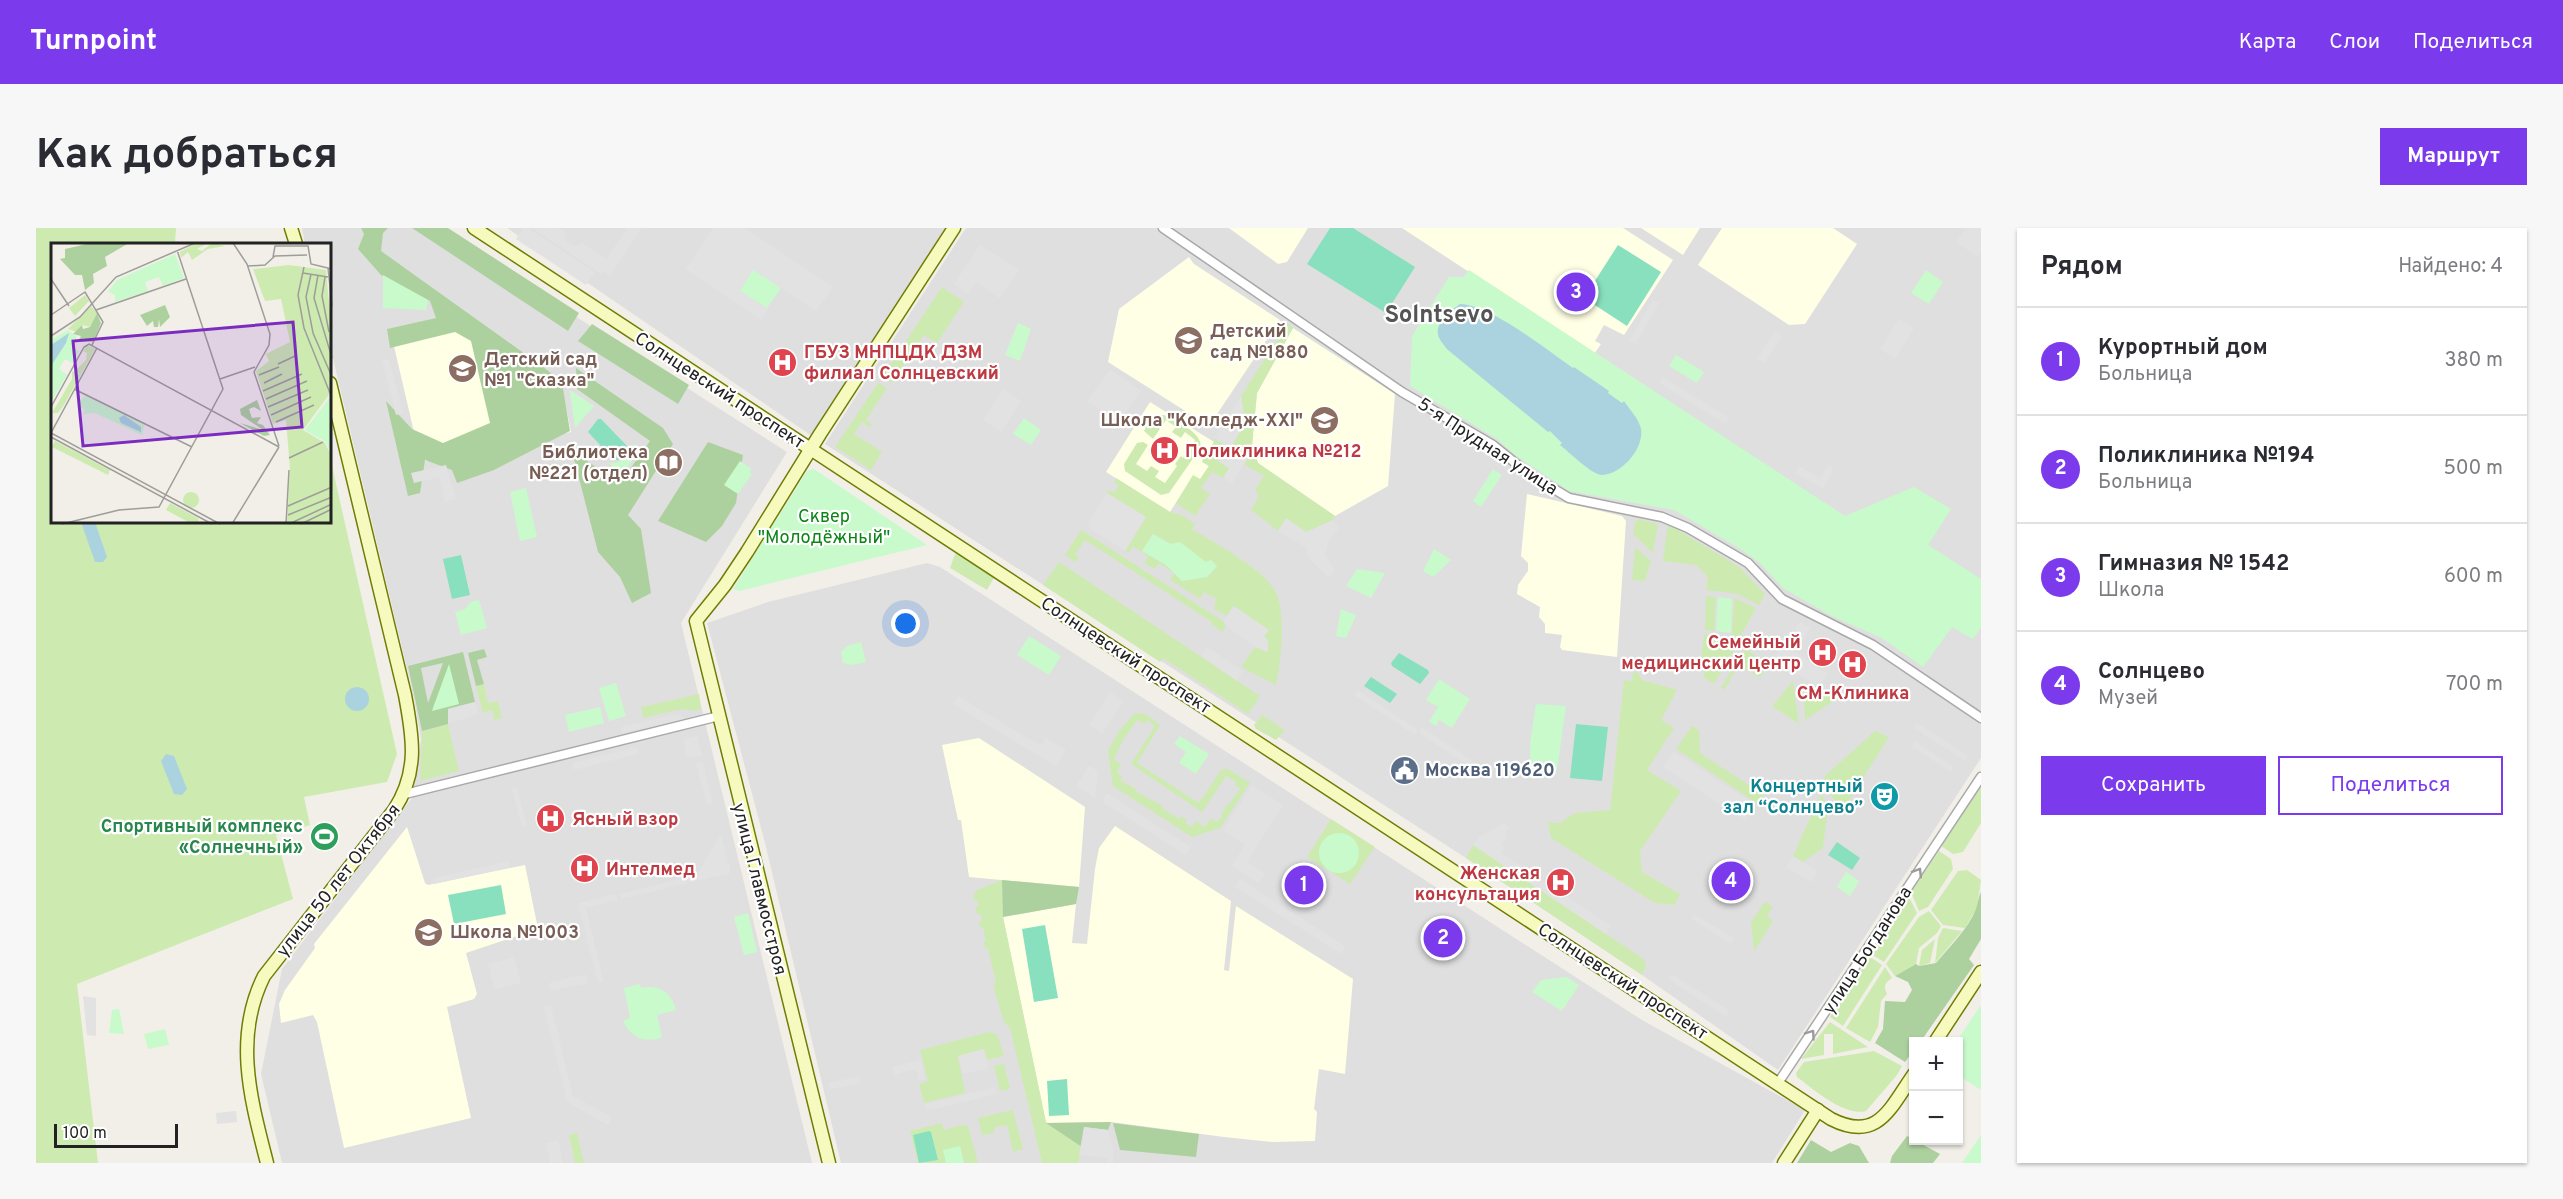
<!DOCTYPE html>
<html lang="ru">
<head>
<meta charset="utf-8">
<style>
  :root { --surface:#fff; --page:#f7f7f7; --text:#2b2b33; --muted:#7c7c81; --line:#e1e1e2; --accent:#7c3aed }
  body { margin:0; font-family:Overpass,sans-serif; background:var(--page); color:var(--text) }
  .controls { position:absolute; right:18px; bottom:18px; display:grid; overflow:hidden; border-radius:0px; box-shadow:0 2px 4px #0004 }
  .controls button { width:54px; height:54px; display:grid; place-items:center; padding:0; border:0; border-bottom:2px solid var(--line); background:var(--surface); color:var(--text); font:30px sans-serif }
  .scale { position:absolute; left:18px; bottom:15px; width:124px; box-sizing:border-box; padding-left:6px; border:3px solid #222; border-top:0; font-size:16px; line-height:21px; white-space:nowrap; color:#222; -webkit-text-stroke:4px #fff; paint-order:stroke }
  .you { position:absolute; left:870px; top:396px; width:21px; height:21px; margin:-15px; border:4px solid #fff; border-radius:50%; background:#1a73e8; box-shadow:0 0 0 9px #1a73e833 }
  .badge { display:grid; place-items:center; width:39px; height:39px; border-radius:50%; background:var(--accent); color:#fff; font-size:20px; font-weight:700 }
  .pin { position:absolute; translate:-50% -50%; border:3px solid #fff; box-shadow:0 2px 6px #0006 }
  .list { margin:0; padding:0; list-style:none }
  h2 { display:flex; justify-content:space-between; align-items:center; height:78px; margin:0; padding:0 24px; font-size:26px }
  h2 small { font-size:20px; font-weight:400; color:var(--muted) }
  .list li { display:grid; grid-template-columns:39px 1fr auto; gap:18px; align-items:center; box-sizing:border-box; height:108px; padding:0 24px; border-top:2px solid var(--line) }
  .list b { display:block; font-size:22px; white-space:nowrap }
  .list p { margin:0; font-size:20px; white-space:nowrap; color:var(--muted) }
  .list em { font-size:20px; font-style:normal; color:var(--muted) }
  .actions { display:flex; gap:12px; padding:18px 24px }
  .actions a { flex:1; padding:14px 0; border:2px solid var(--accent); border-radius:0px; text-align:center; font-size:21px; color:var(--accent) }
  .actions .main { background:var(--accent); color:#fff }
  .map { position:relative; flex:none; width:1945px; height:935px; overflow:hidden; border-radius:0px }
  header { display:flex; align-items:center; gap:36px; box-sizing:border-box; height:84px; padding:0 30px; background:var(--accent); color:#fff }
  header strong { font-size:28px }
  nav { display:flex; gap:33px; margin-inline-start:auto; font-size:21px }
  .intro { display:flex; align-items:center; justify-content:space-between; box-sizing:border-box; height:144px; padding:0 36px }
  h1 { margin:0; font-size:42px }
  .button { padding:15px 27px; border-radius:0px; background:var(--accent); color:#fff; font-size:21px; font-weight:700 }
  main { display:flex; gap:36px; padding:0 36px }
  aside { flex:1; background:var(--surface); border-radius:0px; box-shadow:0 2px 4px #0004 }
  .map>svg:first-child { display:block }
  .residential { fill:#e0dfdf }
  .education { fill:#ffffe5 }
  .grass { fill:#cdebb0; fill-rule:evenodd }
  .forest { fill:#add19e; fill-rule:evenodd }
  .park { fill:#c8facc }
  .pitch { fill:#88e0be }
  .parking { fill:#e2e2e2 }
  .water { fill:#aad3df }
  .lines { fill:none; stroke-linecap:round; stroke-linejoin:round }
  .street-casing { stroke:#a9a9a9; stroke-width:11 }
  .secondary-casing { stroke:#707d05; stroke-width:15 }
  .street { stroke:#fff; stroke-width:8 }
  .secondary { stroke:#f7fabf; stroke-width:12 }
  .oneway { stroke:#9c9c9c }
  .labels { text-anchor:middle; stroke-width:4.5; stroke-linejoin:round; paint-order:stroke }
  .education-label { font-size:18px; font-weight:bold; fill:#785e54; stroke:#fff; text-anchor:start }
  .health-label { font-size:18px; font-weight:bold; fill:#be3a42; stroke:#fff; text-anchor:start }
  .street-label { font-size:18px; fill:#222; stroke:#fff }
  .park-label { font-size:18px; fill:#0c8416; stroke:#fff }
  .service-label { font-size:18px; font-weight:bold; fill:#4e5e75; stroke:#fff; text-anchor:start }
  .culture-label { font-size:18px; font-weight:bold; fill:#0d838f; stroke:#fff; text-anchor:end }
  .leisure-label { font-size:18px; font-weight:bold; fill:#27864d; stroke:#fff; text-anchor:end }
  .district-label { font-size:24px; font-weight:bold; fill:#555; stroke:#fff }
  .inset-road { fill:none; stroke:#9f9d99; stroke-width:1.5 }
  .view { fill:#7b2cbf; fill-opacity:0.15; stroke:#7b2cbf; stroke-width:3 }
  .inset-edge { fill:none; stroke:#222; stroke-width:3 }
</style>
</head>
<body>
<header>
<strong>Turnpoint</strong>
<nav><a>Карта</a><a>Слои</a><a>Поделиться</a></nav>
</header>
<div class="intro"><h1>Как добраться</h1><a class="button">Маршрут</a></div>
<main>
<div class="map">
<svg width="1945" height="935" viewBox="0 0 1945 935">
  <rect width="100%" height="100%" fill="#f2efe9"/>
  <g class="residential">
    <path d="M266,0H402L751,224L645,395L776,935H246L225,846L246,741L376,570L385,512L378,470L294,118V16H269Z"/>
    <path d="M471,0H914L776,208Z"/>
    <path d="M930,0H1945V530L1742,842L1606,747L1430,630L789,216Z"/>
    <path d="M891,335L904,339L1606,792L1769,882L1736,935H805L729,615L671,395L732,374Z"/>
  </g>
  <g class="education">
    <path d="M1193,0H1272L1251,34L1242,36Z"/>
    <path d="M1366,0H1587L1637,32L1588,107L1568,97L1559,113L1565,116L1558,126Z"/>
    <path d="M1605,0H1664L1647,27Z"/>
    <path d="M1686,0H1797L1821,16L1769,96L1753,97L1662,37Z"/>
    <path d="M1153,29L1158,36L1244,92L1173,198L1072,134L1083,81Z"/>
    <path d="M410,88L527,164L535,204L453,221L452,218L385,234L354,101Z"/>
    <path d="M1257,100L1359,166L1352,258L1299,288L1222,235L1216,217L1221,165Z"/>
    <path d="M1114,174L1178,214L1166,233L1173,238L1164,252L1157,248L1134,284L1070,244Z"/>
    <path d="M1491,266L1586,288L1590,293L1581,429L1526,422L1524,419L1526,407L1509,405V396L1503,389L1504,379L1481,366L1482,357L1492,343V335L1485,328Z"/>
    <path d="M943,510L1049,579L1043,659L933,649L925,592H922L906,517Z"/>
    <path d="M1079,598L1195,673L1188,742L1193,743L1200,678L1317,751L1309,846L1283,841L1278,881L1281,884L1279,913L1236,914L1188,909L1075,894L1010,895L967,689L1040,676L1036,715L1051,716L1059,641L1063,620Z"/>
    <path d="M371,599L389,655L392,657L489,637L502,701L430,725L441,766L438,771L411,779L435,890L308,920L281,794L277,787L245,795L243,776L249,762L279,720L278,716Z"/>
  </g>
  <g class="grass">
    <path d="M0,0H140L139,16H16V294H294V229L361,526L351,554L268,569L274,597L240,607L257,671L41,756L62,935H0Z"/>
    <path d="M906,59L928,74L901,115L888,107L856,155L846,149Z"/>
    <path d="M1252,95L1257,100L1221,165L1216,217L1222,235L1299,288L1297,292L1270,304L1250,290L1242,303L1215,282L1223,268L1219,262L1228,248L1208,236L1213,228L1196,217L1209,196L1205,168Z"/>
    <path d="M842,155L851,160L830,192L836,196L834,199L826,194L818,206L846,224L835,242L799,219Z"/>
    <path d="M1128,187C1141,194 1165,203 1165,219L1133,265L1125,267L1089,243L1088,236L1101,215L1107,214L1112,217L1100,236L1111,243L1115,238L1123,243L1119,249L1129,255L1141,238L1139,236L1145,228L1147,230L1159,212L1149,204L1145,210L1136,204L1140,199L1130,192L1117,211L1108,203C1113,193 1117,188 1128,187Z"/>
    <path d="M1178,210L1191,218L1194,240L1187,250L1176,244L1165,260L1174,266L1159,288L1140,275L1157,247L1164,251L1173,238L1166,234L1178,214Z"/>
    <path d="M1080,250L1134,284L1146,287L1159,296L1156,301C1180,316 1223,338 1238,361C1251,380 1245,435 1240,457L1205,439L1219,419L1231,424L1228,408L1233,402L1197,378L1191,388L1178,381L1180,371L1168,364L1164,371L1134,352L1138,345L1123,335L1119,341L1108,335L1112,328L1097,318L1093,325L1089,323L1110,289L1071,265L1072,262L1078,265L1083,257L1078,254ZM1117,306L1170,335L1175,332L1181,339L1171,349L1146,353L1130,337L1106,323Z"/>
    <path d="M1603,291L1622,296L1617,325L1597,306L1599,294Z"/>
    <path d="M1632,296L1703,339L1729,366L1723,377L1702,366L1670,362L1672,349L1660,337L1627,333Z"/>
    <path d="M1045,302L1187,393L1190,398L1186,404L1175,396L1176,394L1049,312L1039,326L1043,329L1039,334L1029,327Z"/>
    <path d="M1599,319L1615,333L1609,353L1596,352Z"/>
    <path d="M919,326L924,327L959,348L951,362L914,340Z"/>
    <path d="M1023,334L1224,468L1212,486L1127,430L1124,434L1007,357Z"/>
    <path d="M1670,368L1680,369L1678,403L1669,402Z"/>
    <path d="M1698,370L1720,380L1704,409L1696,407Z"/>
    <path d="M1668,406L1702,415L1678,456L1667,449L1672,437L1665,433Z"/>
    <path d="M1710,421L1732,436L1724,450L1703,437L1688,462L1685,459Z"/>
    <path d="M1597,444L1602,445L1606,452L1641,462L1625,492L1638,500L1611,542L1645,563L1604,623L1606,644L1644,666L1639,677L1619,675L1515,610L1512,594L1524,595L1539,585L1574,582L1588,452L1596,453Z"/>
    <path d="M1757,453L1763,496L1736,478Z"/>
    <path d="M1767,455L1802,470L1769,492Z"/>
    <path d="M448,456L452,475L462,473L466,490L458,492L456,482L447,485L440,458Z"/>
    <path d="M663,466L665,481L658,483L646,481L607,490L605,479Z"/>
    <path d="M1099,485L1110,486L1124,497L1101,535L1163,575L1185,542L1192,541L1214,555L1184,600L1156,609L1077,558L1072,523L1083,503ZM1101,492L1108,496L1111,492L1119,498L1095,536L1166,584L1190,548L1200,554L1199,557L1204,561L1193,576H1192L1185,586L1187,588L1180,594L1175,590L1169,599L1160,593L1156,599L1149,595L1151,592L1145,588L1143,591L1126,580L1127,578L1099,563L1100,561L1084,552L1086,548L1081,544L1085,537L1078,531L1087,512Z"/>
    <path d="M1226,487L1249,502L1240,512L1220,501L1218,497Z"/>
    <path d="M412,496L423,543L384,553L386,503Z"/>
    <path d="M1656,498L1663,502L1664,525L1728,567L1722,576L1640,521Z"/>
    <path d="M1839,503L1853,509L1806,583L1787,555L1789,548Z"/>
    <path d="M1945,558V595L1927,624L1917,626L1905,618Z"/>
    <path d="M1785,566L1792,579L1787,620L1767,634L1757,628Z"/>
    <path d="M1295,591L1339,619L1314,656L1271,629Z"/>
    <path d="M1437,617L1609,732L1610,738L1606,747L1430,630Z"/>
    <path d="M1903,623L1915,631L1917,641L1892,679L1883,683L1875,664Z"/>
    <path d="M1931,642L1945,652L1941,680L1929,700L1907,697L1895,682L1922,643Z"/>
    <path d="M966,652L967,689L1010,894L1046,919L1042,935H1006L974,800L968,794L957,757L960,755L952,720H949L947,714L950,713L947,699L944,700L943,694L946,693L945,686H941L939,679L943,678L941,672H938L937,668L941,662Z"/>
    <path d="M1873,669L1881,685L1848,734L1835,726Z"/>
    <path d="M1729,674L1737,679L1731,688L1737,693L1718,724L1715,694Z"/>
    <path d="M1893,683L1905,698L1901,705L1883,720L1880,736L1859,748L1850,736L1883,689Z"/>
    <path d="M1907,700L1926,703L1899,735L1902,710Z"/>
    <path d="M1899,711L1894,735L1883,738L1886,722Z"/>
    <path d="M1834,729L1846,737L1807,798L1794,789Z"/>
    <path d="M1849,739L1856,750C1849,755 1847,758 1851,766L1845,773L1842,799L1834,814L1810,800Z"/>
    <path d="M1794,794L1832,819L1797,826V806H1788V827L1765,831Z"/>
    <path d="M953,804L961,806L968,828L951,832L948,821L922,828L929,865L888,875L883,856L892,853L884,822Z"/>
    <path d="M1838,823L1866,838L1861,847L1830,883C1809,889 1777,861 1761,849L1760,845L1768,834Z"/>
    <path d="M968,836L974,861L964,863L958,838Z"/>
    <path d="M977,882L987,921L977,924L971,897L958,900V905L946,907L942,890Z"/>
    <path d="M906,895L908,902L925,897L932,898L942,935H882L874,903Z"/>
    <path d="M541,905L548,935H539L533,907Z"/>
  </g>
  <g class="forest">
    <path d="M325,0H352L347,5L345,23L506,138L526,154L534,203L458,242L421,255L416,242L389,232L384,265L372,268L350,173L376,201L407,215L454,195L435,113L419,104L354,120L351,101L400,90L394,73L345,47L322,21L328,6Z"/>
    <path d="M376,0H412L543,85L532,103Z"/>
    <path d="M556,96L653,157L642,176L542,113Z"/>
    <path d="M540,140L627,200L637,216L592,287L605,301L615,365L596,375L584,349L562,324L536,223L584,255L614,213L541,161Z"/>
    <path d="M672,214L707,227L700,275L686,298L670,314L622,293Z"/>
    <path d="M448,421L451,429L441,432L448,456L440,458L432,425Z"/>
    <path d="M427,424L439,474L412,481V496L386,503L372,438ZM407,435L392,475L385,440Z"/>
    <path d="M966,652L1043,659L1040,676L967,689Z"/>
    <path d="M1945,664V711L1933,731L1938,737L1885,813L1878,814L1877,823L1869,834L1839,815L1847,801L1849,773L1869,774L1876,762L1872,754L1859,748L1880,736L1883,738L1900,735C1913,719 1932,701 1940,681C1942,676 1942,670 1945,664Z"/>
    <path d="M1075,894L1072,902L1048,899L1046,919L1010,895Z"/>
    <path d="M1077,895L1163,906L1160,929L1084,922Z"/>
    <path d="M1871,908L1904,926L1897,935H1854L1856,928Z"/>
    <path d="M1775,912L1795,924L1814,915L1823,918L1833,935H1761Z"/>
  </g>
  <g class="park">
    <path d="M717,41L745,60L731,80L704,63Z"/>
    <path d="M1433,42L1809,288L1878,259L1915,281L1892,317L1945,351V399L1937,411L1916,399L1887,439L1846,410L1796,388L1747,360L1724,335L1703,320L1638,282L1533,263L1479,227L1461,211L1374,158L1376,108L1413,49H1428Z"/>
    <path d="M1890,42L1907,54L1893,76L1875,65Z"/>
    <path d="M347,47L392,72L390,82L347,80Z"/>
    <path d="M982,95L995,101L984,133L969,127Z"/>
    <path d="M1640,127L1668,144L1661,155L1633,138Z"/>
    <path d="M534,162L558,178L539,200L534,165Z"/>
    <path d="M988,190L1005,202L995,217L977,206Z"/>
    <path d="M598,216L605,222L583,249L573,235L583,234Z"/>
    <path d="M704,233L716,241L713,244L716,246L702,266L688,257Z"/>
    <path d="M778,241L891,317L703,363L697,361L771,243Z"/>
    <path d="M1457,241L1466,247L1445,279L1437,273Z"/>
    <path d="M490,260L501,309L484,313L474,264Z"/>
    <path d="M1117,306L1134,316L1144,314L1170,334L1175,332L1181,338L1171,349L1146,353L1130,337L1106,323Z"/>
    <path d="M1398,321L1415,332L1397,349L1387,343Z"/>
    <path d="M1321,341L1349,345L1335,370L1310,358Z"/>
    <path d="M1682,369L1696,371L1695,405L1680,403Z"/>
    <path d="M443,372L451,400L425,407L419,384L429,381L434,374Z"/>
    <path d="M1305,381L1320,387L1310,410L1300,408Z"/>
    <path d="M993,408L1025,428L1013,447L981,427Z"/>
    <path d="M825,414L830,434L816,437L807,435L805,424L811,418Z"/>
    <path d="M413,436L423,476L396,483L398,477Z"/>
    <path d="M1403,451L1434,471L1416,500L1403,492L1400,498L1393,494L1402,479L1390,472Z"/>
    <path d="M580,455L590,488L573,493L563,460Z"/>
    <path d="M1500,476L1530,478L1521,542H1516L1513,548L1494,551V516Z"/>
    <path d="M564,479L568,495L533,504L529,487Z"/>
    <path d="M1144,508L1173,526L1160,546L1143,535L1150,524L1138,516Z"/>
    <circle cx="1303" cy="625" r="20"/>
    <path d="M1810,644L1823,653L1814,668L1801,659Z"/>
    <path d="M712,685L721,724L708,727L698,689Z"/>
    <path d="M1531,749L1543,757L1526,783L1496,764L1505,752Z"/>
    <path d="M604,756L605,760C623,756 636,765 640,782L621,787L626,809C610,816 595,810 587,793L594,790L588,760Z"/>
    <path d="M1945,777V862L1923,848L1922,814L1921,813Z"/>
    <path d="M83,781L88,806L73,805L76,782Z"/>
    <path d="M129,801L133,817L112,821L108,806Z"/>
    <path d="M1945,907V935H1926Z"/>
    <path d="M924,918L928,935H910L907,922Z"/>
  </g>
  <g class="pitch">
    <path d="M1294,0H1317L1379,39L1350,85L1271,36Z"/>
    <path d="M1582,17L1625,44L1591,98L1548,70Z"/>
    <path d="M562,191H565L592,219V222L582,232H578L552,204Z"/>
    <path d="M425,327L434,367L416,371L407,331Z"/>
    <path d="M1363,425L1392,442L1393,445L1384,456L1356,438L1355,435Z"/>
    <path d="M1335,449L1361,466L1354,475L1328,458Z"/>
    <path d="M1540,496L1572,499L1566,553L1534,550Z"/>
    <path d="M1801,614L1824,630L1816,642L1792,627Z"/>
    <path d="M465,657L470,686L418,696L412,667Z"/>
    <path d="M1009,697L1022,770L998,774L986,701Z"/>
    <path d="M1031,851L1033,887L1013,888L1011,853Z"/>
    <path d="M893,903L895,904L902,932L883,935L877,907Z"/>
  </g>
  <g class="parking">
    <path d="M487,0H492L559,44L550,57L480,11Z"/>
    <path d="M496,0H522L529,4V11L533,16L540,18L546,15L570,31L591,0H606L574,48L567,43L565,46Z"/>
    <path d="M677,0H709L797,59L780,83L717,42L704,63L732,81L725,92L650,41Z"/>
    <path d="M1930,0H1945V24L1942,29L1920,14Z"/>
    <path d="M944,17L983,42L963,70L940,54L932,66L918,56Z"/>
    <path d="M1617,72L1623,75L1600,116L1593,113Z"/>
    <path d="M1863,90L1878,101L1859,131L1844,121Z"/>
    <path d="M1739,103L1746,108L1728,135L1721,130Z"/>
    <path d="M353,131L367,185L360,187L346,132Z"/>
    <path d="M1074,141L1105,163L1083,195L1051,173Z"/>
    <path d="M1627,149L1693,190L1689,196L1623,155Z"/>
    <path d="M967,161L985,173L965,204L947,192Z"/>
    <path d="M1205,168L1209,196L1196,217L1213,228L1196,256L1187,250L1193,240L1182,233L1191,218L1178,210Z"/>
    <path d="M410,237L420,271L409,274L403,249L378,255L375,245Z"/>
    <path d="M1792,237L1798,241L1787,261L1759,245L1763,238L1784,250Z"/>
    <path d="M1071,265L1110,289L1089,323L1050,298Z"/>
    <path d="M1250,290L1270,304L1297,292L1303,300L1293,312L1289,327L1299,342L1293,350L1271,329L1272,321L1242,303Z"/>
    <path d="M1198,378L1233,402L1228,408L1232,412V424L1219,419L1190,398L1187,393Z"/>
    <path d="M1764,393L1774,400L1759,424L1792,446L1783,459L1738,431Z"/>
    <path d="M1171,419L1207,443L1201,453L1165,428Z"/>
    <path d="M1322,462L1382,502L1379,507L1318,467Z"/>
    <path d="M1074,464L1088,473L1066,506L1053,497Z"/>
    <path d="M922,468L1005,518L1010,510L1030,522L1020,538L917,476Z"/>
    <path d="M439,474L442,486L412,496V481Z"/>
    <path d="M645,485L647,491L586,505L585,499Z"/>
    <path d="M1881,495L1933,528L1929,533L1878,500Z"/>
    <path d="M1386,499L1445,538L1442,544L1383,505Z"/>
    <path d="M661,508L666,527L651,531L647,512Z"/>
    <path d="M1879,513L1918,539L1915,544L1876,519Z"/>
    <path d="M601,519L602,526L538,542L537,535Z"/>
    <path d="M1638,524L1720,577L1709,593L1627,539Z"/>
    <path d="M667,534L677,576L671,577L660,536Z"/>
    <path d="M1053,538L1062,543L1059,569L1040,558Z"/>
    <path d="M1216,557L1247,577L1211,634L1229,646L1223,655L1196,638L1209,616L1187,602Z"/>
    <path d="M481,559L491,597L486,599L476,560Z"/>
    <path d="M1071,565L1155,619L1150,627L1066,574Z"/>
    <path d="M1468,595L1473,599L1470,605L1472,607L1466,617L1469,620L1466,625L1575,698L1570,706L1437,617L1443,609Z"/>
    <path d="M685,606L695,645L585,671L583,666L660,647Z"/>
    <path d="M1757,628L1782,643L1775,654L1750,639Z"/>
    <path d="M473,633L475,639L398,656L397,650Z"/>
    <path d="M1204,651L1310,719L1305,726L1199,659Z"/>
    <path d="M580,666L582,672L550,680L568,754L562,755L542,675Z"/>
    <path d="M1658,686L1698,710L1695,716L1655,691Z"/>
    <path d="M478,729L485,755L459,762L452,736Z"/>
    <path d="M550,746L552,755L515,763L513,755Z"/>
    <path d="M1636,746L1694,783L1690,789L1632,751Z"/>
    <path d="M47,768L60,770V808L51,807Z"/>
    <path d="M515,777L537,868L576,889L572,897L531,874L508,779Z"/>
    <path d="M948,821L953,840L927,846L922,828Z"/>
    <path d="M885,832L889,851L883,852L880,841L858,847L856,839Z"/>
    <path d="M823,848L825,855L793,862L792,855Z"/>
    <path d="M959,859L961,866L891,883L889,876Z"/>
    <path d="M200,883L201,894L181,896L180,885Z"/>
    <path d="M1048,899L1072,902L1078,922L1077,935H1071V930L1043,927Z"/>
    <path d="M522,912L527,935H514L510,915Z"/>
  </g>
  <g class="water">
    <path d="M1424,76C1456,77 1512,123 1537,140L1538,139L1573,163L1572,165L1586,175L1588,173C1594,182 1603,191 1605,201C1608,221 1586,246 1566,247C1556,247 1533,224 1524,217L1526,215L1514,203L1512,204L1412,122C1403,111 1398,106 1405,93H1411L1417,87V81Z"/>
    <path d="M49,294H59L71,329L67,334H59L46,297Z"/>
    <circle cx="321" cy="471" r="12"/>
    <path d="M130,526L138,528L151,561L146,567L138,566L125,533Z"/>
  </g>
  <g class="lines">
    <defs>
      <g id="street">
        <path d="M1127,0L1366,164L1457,217L1493,246L1533,270L1626,289L1652,300L1712,335L1746,371L1837,417L1945,490"/>
        <path d="M369,566L683,488"/>
        <path d="M1742,855L1945,549"/>
      </g>
      <g id="secondary">
        <path d="M255,0L260,16"/>
        <path d="M438,0L1795,891C1842,915 1854,880 1878,846"/>
        <path d="M1899,814L1945,744"/>
        <path d="M231,935C215,872 197,810 228,748L358,582C383,544 377,509 369,467L294,155"/>
        <path d="M793,935L660,393L689,357L711,324L784,206L918,0"/>
        <path d="M1748,935L1782,882"/>
      </g>
    </defs>
    <use href="#street" class="street-casing"/>
    <use href="#secondary" class="secondary-casing"/>
    <use href="#street" class="street"/>
    <use href="#secondary" class="secondary"/>
  </g>
  <defs><path id="oneway-chevron" d="M-2-3.5L2.5 0L-2 3.5" fill="none" stroke-width="1.6" stroke-linecap="round" stroke-linejoin="round" transform="scale(1.5)"/></defs>
  <g class="oneway">
    <use href="#oneway-chevron" transform="translate(1882 644) rotate(-58)"/>
    <use href="#oneway-chevron" transform="translate(1775 806) rotate(-55)"/>
  </g>
  <defs>
    <symbol id="school-disc" viewBox="-11 -11 22 22"><circle r="9.5" fill="#8d6e63" stroke="#fff"/><path d="M0-5L7-2L0 1L-7-2ZM-4 1L0 2.5L4 1V4Q0 6-4 4Z" fill="#fff"/></symbol>
    <symbol id="hospital-disc" viewBox="-11 -11 22 22"><circle r="9.5" fill="#e0444e" stroke="#fff"/><path d="M-5-5h3v3.5h4V-5h3V5h-3V1.5h-4V5h-3Z" fill="#fff"/></symbol>
    <symbol id="library-disc" viewBox="-11 -11 22 22"><circle r="9.5" fill="#8d6e63" stroke="#fff"/><path d="M-6-4Q-3-5.5-.7-3.5V5Q-3 3-6 4ZM6-4Q3-5.5 .7-3.5V5Q3 3 6 4Z" fill="#fff"/></symbol>
    <symbol id="civic-disc" viewBox="-11 -11 22 22"><circle r="9.5" fill="#5c6f8a" stroke="#fff"/><path d="M-.6-6.5H3V-4.5H.6V-3L4-1V1h2V6H-6V1h2V-1L-.6-3ZM-1.2 2.5V6h2.4V2.5Z" fill="#fff"/></symbol>
    <symbol id="theatre-disc" viewBox="-11 -11 22 22"><circle r="9.5" fill="#0f9aa8" stroke="#fff"/><path d="M-5-5.5Q0-4 5-5.5V0Q5 5 0 6Q-5 5-5 0ZM-3.3-2.5H-1v1.5H-3.3ZM1-2.5H3.3v1.5H1ZM-2.8 1Q0 5.5 2.8 1Z" fill="#fff"/></symbol>
    <symbol id="stadium-disc" viewBox="-11 -11 22 22"><circle r="9.5" fill="#2e9e5b" stroke="#fff"/><path d="M0-5a6.5 5 0 1 0 0 10a6.5 5 0 1 0 0-10ZM-3.5-1.8h7v3.6h-7Z" fill="#fff"/></symbol>
  </defs>
  <g fill-rule="evenodd">
    <use href="#school-disc" x="1136" y="96" width="33" height="33"/>
    <use href="#hospital-disc" x="730" y="118" width="33" height="33"/>
    <use href="#school-disc" x="410" y="124" width="33" height="33"/>
    <use href="#school-disc" x="1272" y="176" width="33" height="33"/>
    <use href="#hospital-disc" x="1112" y="206" width="33" height="33"/>
    <use href="#library-disc" x="616" y="218" width="33" height="33"/>
    <use href="#hospital-disc" x="1770" y="408" width="33" height="33"/>
    <use href="#hospital-disc" x="1800" y="420" width="33" height="33"/>
    <use href="#civic-disc" x="1352" y="526" width="33" height="33"/>
    <use href="#theatre-disc" x="1832" y="552" width="33" height="33"/>
    <use href="#hospital-disc" x="498" y="574" width="33" height="33"/>
    <use href="#stadium-disc" x="272" y="592" width="33" height="33"/>
    <use href="#hospital-disc" x="532" y="624" width="33" height="33"/>
    <use href="#hospital-disc" x="1508" y="638" width="33" height="33"/>
    <use href="#school-disc" x="376" y="688" width="33" height="33"/>
  </g>
  <g class="labels">
    <g class="education-label">
      <text x="1174" y="109">Детский<tspan x="1174" dy="21">сад №1880</tspan></text>
      <text x="448" y="137">Детский сад<tspan x="448" dy="21">№1 "Сказка"</tspan></text>
      <text x="1267" y="198" text-anchor="end">Школа "Колледж-XXI"</text>
      <text x="612" y="230" text-anchor="end">Библиотека<tspan x="612" dy="21">№221 (отдел)</tspan></text>
      <text x="414" y="710">Школа №1003</text>
    </g>
    <g class="health-label">
      <text x="768" y="130">ГБУЗ МНПЦДК ДЗМ<tspan x="768" dy="21">филиал Солнцевский</tspan></text>
      <text x="1149" y="229">Поликлиника №212</text>
      <text x="1765" y="420" text-anchor="end">Семейный<tspan x="1765" dy="21">медицинский центр</tspan></text>
      <text x="1817" y="471" text-anchor="middle">СМ-Клиника</text>
      <text x="536" y="597">Ясный взор</text>
      <text x="570" y="647">Интелмед</text>
      <text x="1504" y="651" text-anchor="end">Женская<tspan x="1504" dy="21">консультация</tspan></text>
    </g>
    <g class="street-label">
      <text transform="translate(684 162) rotate(33)" y="6">Солнцевский проспект</text>
      <text transform="translate(1452 218) rotate(33)" y="6">5-я Прудная улица</text>
      <text transform="translate(1090 427) rotate(33)" y="6">Солнцевский проспект</text>
      <text transform="translate(302 652) rotate(-52)" y="6">улица 50 лет Октября</text>
      <text transform="translate(724 661) rotate(76)" y="6">улица Главмосстроя</text>
      <text transform="translate(1831 722) rotate(-57)" y="6">улица Богданова</text>
      <text transform="translate(1587 753) rotate(33)" y="6">Солнцевский проспект</text>
    </g>
    <g class="park-label">
      <text x="788" y="294">Сквер<tspan x="788" dy="21">"Молодёжный"</tspan></text>
    </g>
    <g class="service-label">
      <text x="1389" y="548">Москва 119620</text>
    </g>
    <g class="culture-label">
      <text x="1827" y="564">Концертный<tspan x="1827" dy="21">зал “Солнцево”</tspan></text>
    </g>
    <g class="leisure-label">
      <text x="267" y="604">Спортивный комплекс<tspan x="267" dy="21">«Солнечный»</tspan></text>
    </g>
    <g class="district-label">
      <text x="1403" y="94">Solntsevo</text>
    </g>
  </g>
  <g transform="translate(15 15)">
    <rect width="280" height="280" fill="#f2efe9"/>
    <path d="M146,0H157L146,6L151,8L161,0L174,3L157,6L141,17L137,9L130,15L129,9ZM238,22L275,27L280,81V149L252,187L274,200L280,212V280H236L239,226L235,177L222,181L205,128L218,118L215,111L239,99L230,56L214,58L202,26ZM34,52L38,58L24,73L18,65ZM40,63L46,70L39,84L31,82L26,89L17,86ZM36,102L44,106L13,162L7,170H1L21,136V128L29,132L25,127L35,117L36,110L32,108ZM4,198L59,227L57,232L1,204ZM132 257a8 8 0 1 1 16 0a8 8 0 1 1-16 0ZM119,260L147,275L148,280H139L115,267Z" fill="#cdebb0"/>
    <path d="M40,0H78L54,14L56,23L42,31L43,40L34,47L31,32H24L9,16L14,15V6ZM114,62L119,74L109,84L108,76L107,84H103L102,78L96,83L89,72ZM46,70L50,80L42,99L27,98L30,93L22,91L31,82L32,86L39,84ZM206,157L210,168L203,164L198,166L201,175L210,174L206,180L212,182L219,192L213,193L189,180L212,187L190,172L189,166Z" fill="#add19e"/>
    <path d="M124,11L133,35L112,43L108,34L94,39L97,48L64,59V52L57,48L66,37ZM17,87L26,94L21,105L28,108L21,120L14,116L8,126L16,132L0,159V97ZM34,153L94,180L91,192L44,170L32,171L34,167L26,161ZM280,153V210L275,199L254,187Z" fill="#c8facc"/>
    <path d="M18,90L15,100L0,123V102ZM73,172L90,184V189L70,180L68,175Z" fill="#aad3df"/>
    <path class="inset-road" d="M182,0L196,21L219,91L218,102L203,129L228,203M222,14L224,3H257L260,21L281,26M197,23L214,22L224,13L256,12M253,24L247,52L253,85L279,150M277,25L281,63M252,30L277,34M260,31L255,54L262,90L281,134M267,32L263,55L281,115M274,34L271,53L278,89M0,36L18,63M45,67L135,36M0,72L34,49L52,79L41,102M0,93L29,74L65,34L144,0M46,105L0,190L169,281M227,121L244,113M208,132L228,124M169,136L204,124M213,140L231,131M23,146L141,204M212,148L251,131M215,156L256,138M0,164L33,104L38,101L228,204M217,164L257,147M220,172L260,154M225,179L263,162M0,194L161,281M238,215L272,199M237,263L281,244M237,272L281,254M11,281L68,267L108,264L172,146L126,7M181,281L228,204M235,281L238,227M238,281L281,261M250,281L281,266"/>
    <path class="view" d="M242,79L251,184L32,203L22,98Z"/>
    <rect width="280" height="280" class="inset-edge"/>
  </g>
</svg>
<div class="controls">
<button>+</button>
<button>−</button>
</div>
<div class="scale">100 m</div>
<div class="you"></div>
<div class="pin badge" style="left:1268px;top:657px">1</div>
<div class="pin badge" style="left:1407px;top:710px">2</div>
<div class="pin badge" style="left:1540px;top:64px">3</div>
<div class="pin badge" style="left:1695px;top:653px">4</div>
</div>
<aside>
<h2>Рядом<small>Найдено: 4</small></h2>
<ul class="list">
<li><span class="badge">1</span><div><b>Курортный дом</b><p>Больница</p></div><em>380 m</em></li>
<li><span class="badge">2</span><div><b>Поликлиника №194</b><p>Больница</p></div><em>500 m</em></li>
<li><span class="badge">3</span><div><b>Гимназия № 1542</b><p>Школа</p></div><em>600 m</em></li>
<li><span class="badge">4</span><div><b>Солнцево</b><p>Музей</p></div><em>700 m</em></li>
</ul>
<div class="actions"><a class="main">Сохранить</a><a>Поделиться</a></div>
</aside>
</main>
</body>
</html>
